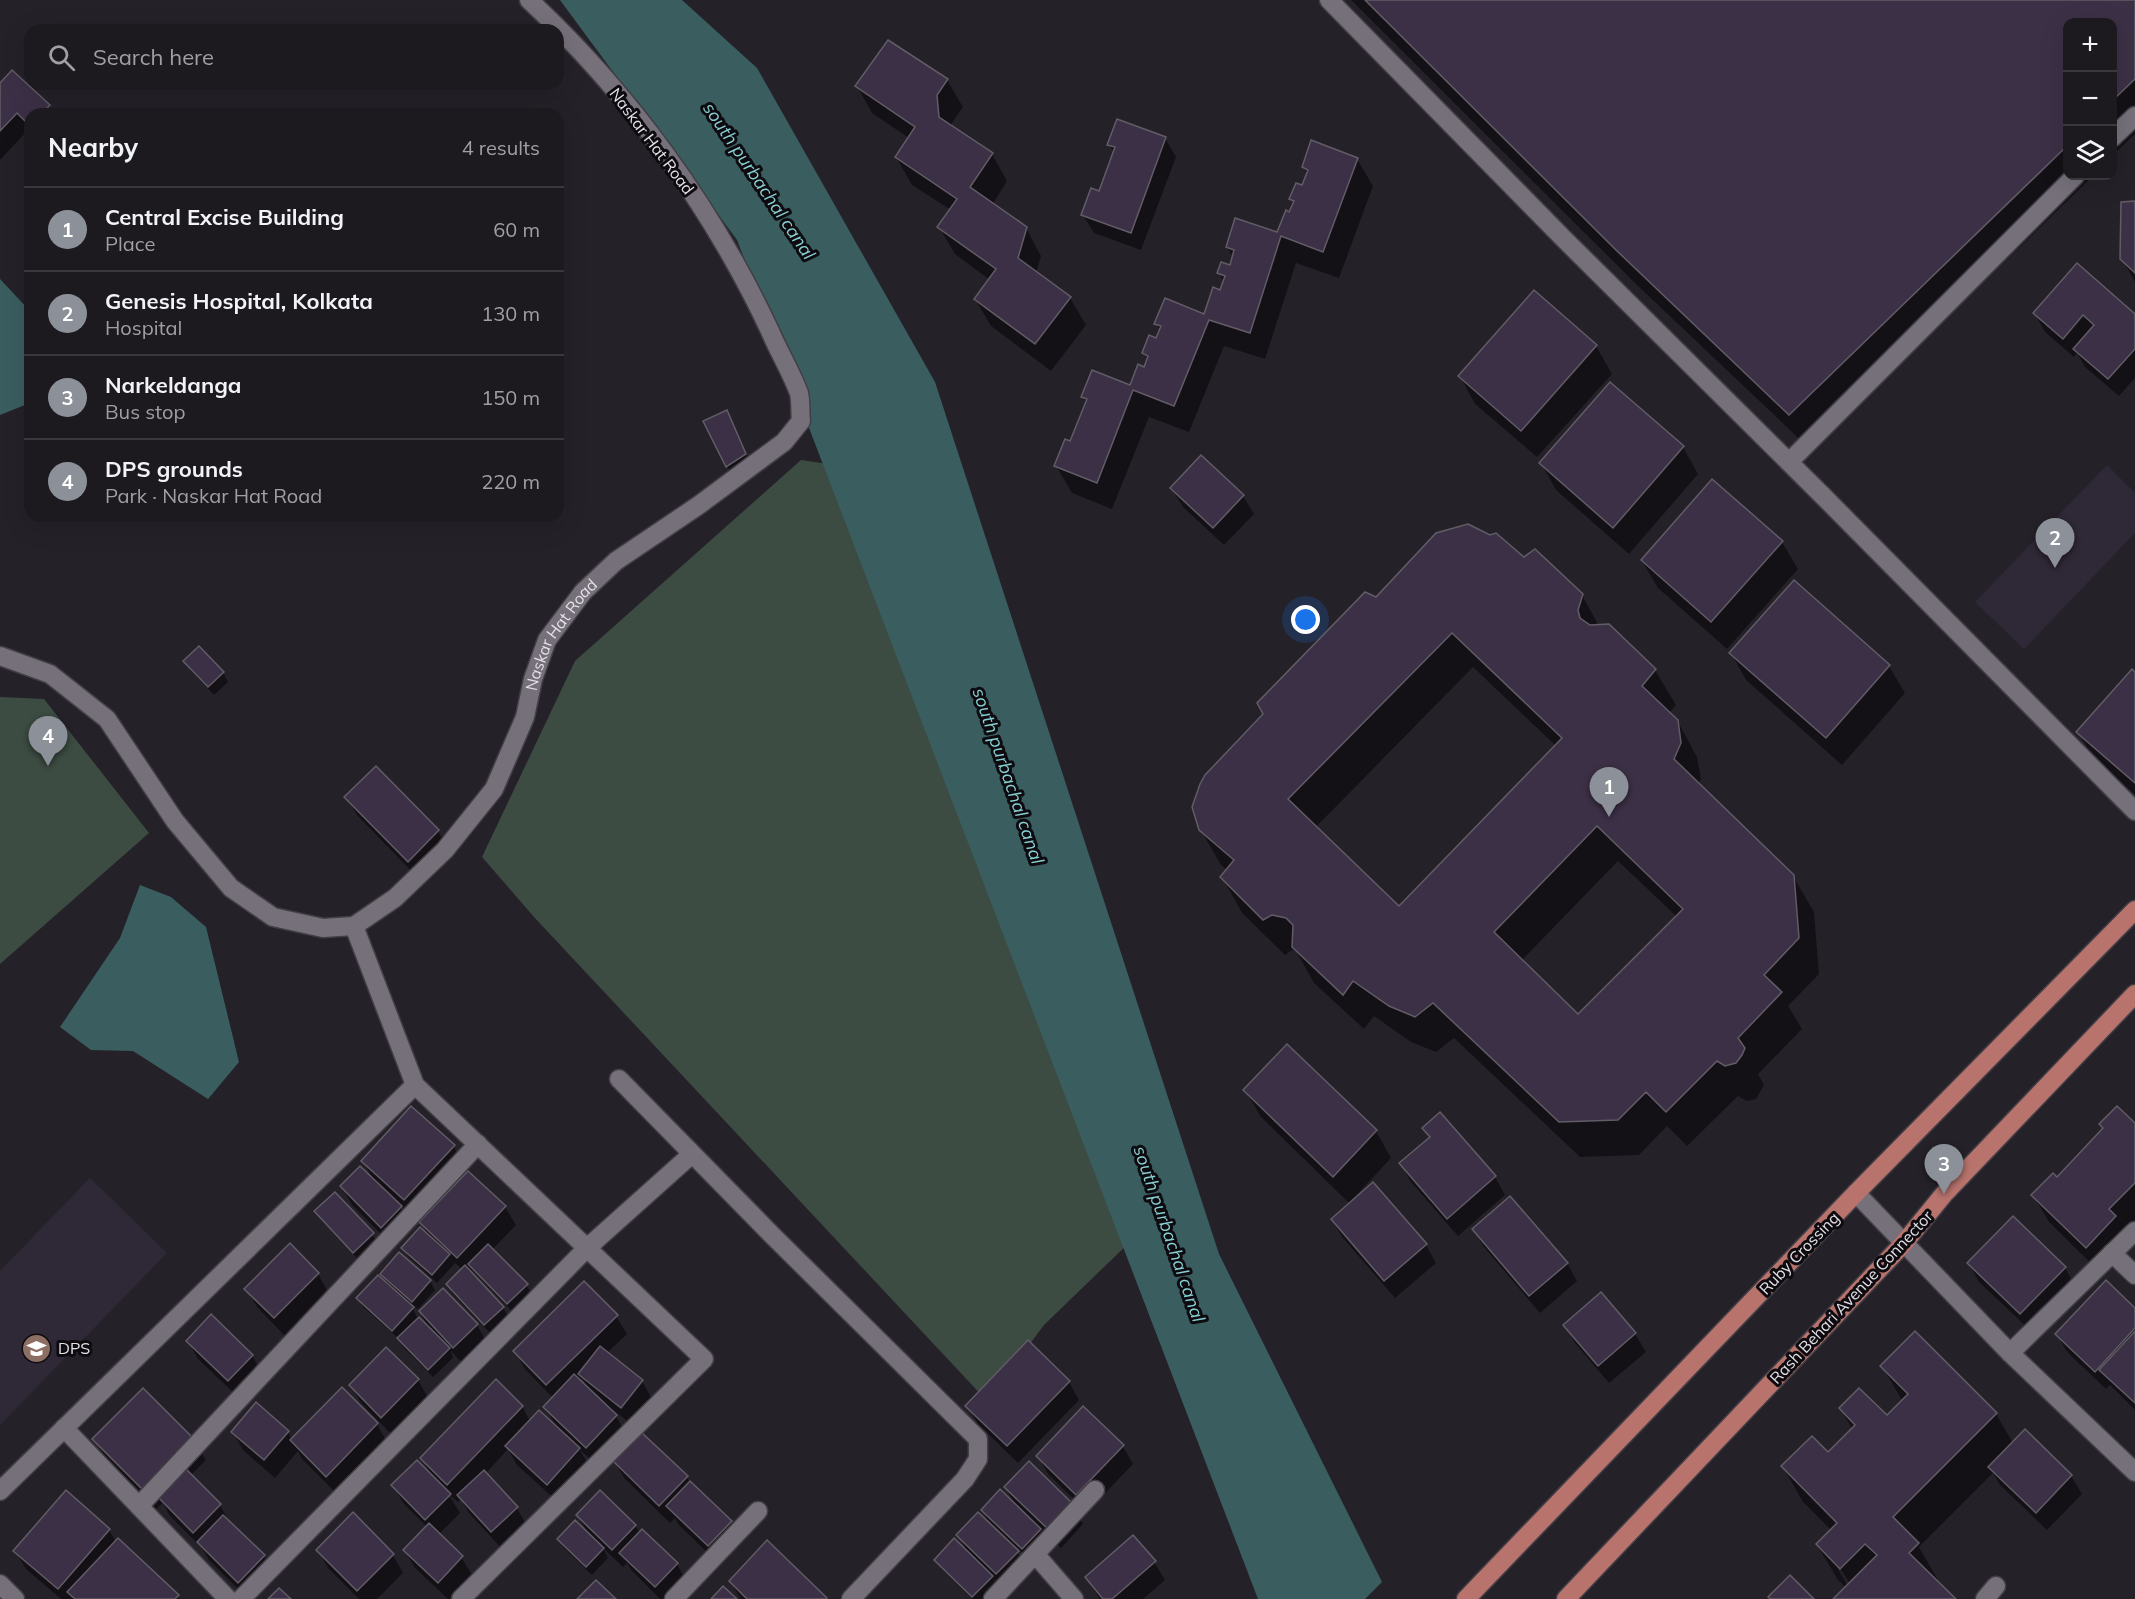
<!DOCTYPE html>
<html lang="en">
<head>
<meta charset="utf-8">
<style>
  :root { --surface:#1c191f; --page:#252228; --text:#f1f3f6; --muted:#a0a0a4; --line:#3a383d; --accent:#8c9099 }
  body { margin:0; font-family:Mulish,sans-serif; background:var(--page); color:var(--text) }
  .controls { position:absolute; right:18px; top:18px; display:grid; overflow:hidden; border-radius:12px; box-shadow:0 6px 24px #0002 }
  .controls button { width:54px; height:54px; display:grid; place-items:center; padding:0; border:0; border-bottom:2px solid var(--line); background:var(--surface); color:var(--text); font:30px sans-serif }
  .you { position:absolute; left:1306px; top:620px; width:21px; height:21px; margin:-15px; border:4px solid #fff; border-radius:50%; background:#1a73e8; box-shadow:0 0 0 9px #1a73e833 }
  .badge { display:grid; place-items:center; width:39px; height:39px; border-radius:50%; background:var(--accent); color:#fff; font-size:20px; font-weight:700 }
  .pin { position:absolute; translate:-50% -50px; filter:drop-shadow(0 2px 3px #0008) }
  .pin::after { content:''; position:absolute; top:32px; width:21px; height:18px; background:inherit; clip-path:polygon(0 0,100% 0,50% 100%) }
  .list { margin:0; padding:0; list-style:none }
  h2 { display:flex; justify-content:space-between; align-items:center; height:78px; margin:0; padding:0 24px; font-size:26px }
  h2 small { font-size:20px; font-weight:400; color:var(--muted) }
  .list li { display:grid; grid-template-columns:39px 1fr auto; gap:18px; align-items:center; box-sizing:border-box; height:84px; padding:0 24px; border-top:2px solid var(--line) }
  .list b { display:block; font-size:22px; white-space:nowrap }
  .list p { margin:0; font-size:20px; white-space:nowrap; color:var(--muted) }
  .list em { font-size:20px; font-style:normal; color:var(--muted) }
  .icon { flex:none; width:33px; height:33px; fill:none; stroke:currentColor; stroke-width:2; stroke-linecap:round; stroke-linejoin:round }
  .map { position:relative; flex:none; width:2135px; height:1599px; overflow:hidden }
  .search { position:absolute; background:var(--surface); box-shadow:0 6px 24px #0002; left:24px; top:24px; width:540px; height:66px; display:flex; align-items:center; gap:15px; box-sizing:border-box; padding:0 21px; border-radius:18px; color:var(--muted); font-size:22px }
  .panel { position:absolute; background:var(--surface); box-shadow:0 6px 24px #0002; left:24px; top:108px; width:540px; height:414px; border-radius:18px }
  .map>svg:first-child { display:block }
  .built { fill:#2f2836 }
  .green { fill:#3c4c42 }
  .water { fill:#3a5e60 }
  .shadow { fill:#0007; fill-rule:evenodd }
  .building { fill:#3c3046; stroke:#615c66; stroke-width:1.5; fill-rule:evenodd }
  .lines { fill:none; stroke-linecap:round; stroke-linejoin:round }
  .minor-casing { stroke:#423e45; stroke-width:21 }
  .primary-casing { stroke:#423e45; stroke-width:21 }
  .minor { stroke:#75707a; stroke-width:18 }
  .primary { stroke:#b8736d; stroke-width:18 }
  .labels { text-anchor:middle; stroke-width:6; stroke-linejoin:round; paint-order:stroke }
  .street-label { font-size:16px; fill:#e4e1e7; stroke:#0d0b0f }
  .poi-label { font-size:16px; fill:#e4e1e7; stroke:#0d0b0f; text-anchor:start }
  .water-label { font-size:18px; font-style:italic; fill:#88cfd3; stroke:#0d0b0f }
</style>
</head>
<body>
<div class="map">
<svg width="2135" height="1599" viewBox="0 0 2135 1599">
  <rect width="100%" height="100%" fill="#252129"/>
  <g class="built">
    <path d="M2107,465L2135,493V533L2024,649L1975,602Z"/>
    <path d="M90,1178L167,1253L0,1425V1271Z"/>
  </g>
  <g class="green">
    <path d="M801,460L903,475L1163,1210L1044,1325L987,1401L534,917L482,857L575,661Z"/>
    <path d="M0,697L44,699L149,833L0,964Z"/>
  </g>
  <g class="water">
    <path d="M560,0H682L757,68L935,382L1219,1254L1382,1582L1365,1599H1258L737,240Z"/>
    <path d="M0,279L30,311V403L0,415Z"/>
    <path d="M140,885L171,897L206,927L239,1062L208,1099L133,1051L91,1050L60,1027L120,938Z"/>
  </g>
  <g class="shadow">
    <path d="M1351,0H2135V134L2112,156V22H2068V176H2093L1810,449L1638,286Z"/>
    <path d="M947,80L963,107L952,123V128L992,154L1007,181L992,205L1026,228L1041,256L1036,273L1070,298L1086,325L1051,371L991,326L975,299L990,280L955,254L939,227L951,210L912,185L896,157L909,138L872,113L857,86Z"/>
    <path d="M0,85L49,106L53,114H30V132L28,130L0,160Z"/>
    <path d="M1165,138L1176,157L1141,250L1094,233L1083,215L1100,193L1114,153L1109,144Z"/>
    <path d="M1357,159L1373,186L1339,278L1296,263L1265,359L1224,346L1189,432L1149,417L1112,509L1072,493L1056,466L1070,443L1086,403L1083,397L1131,387L1145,369L1148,361L1144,353L1157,340L1161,332L1156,323L1205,316L1221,292L1224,282L1219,273L1231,266L1233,257L1227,247L1278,234L1294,204L1291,199L1303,187L1308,175L1303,167Z"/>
    <path d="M2135,203V282L2122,259Z"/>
    <path d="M1534,292L1596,346L1612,374L1537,457L1475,404L1460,376Z"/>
    <path d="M2035,314L2135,316V378L2119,396L2085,367L2077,353L2074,357L2045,332Z"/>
    <path d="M731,420L750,463L732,475L705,422Z"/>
    <path d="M1683,447L1698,474L1629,554L1556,490L1541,463Z"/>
    <path d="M1201,457L1243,496L1254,514L1224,545L1183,507L1172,489Z"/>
    <path d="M1782,542L1798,569L1727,649L1658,588L1642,561Z"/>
    <path d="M1524,559L1582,595L1599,626L1655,670L1676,705L1669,713L1677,720L1697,757L1701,779L1698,785L1793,876L1814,912L1819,974L1788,1006L1802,1029L1758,1074L1764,1085L1756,1099L1747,1101L1738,1096L1687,1146L1667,1126L1639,1155L1580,1157L1454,1038L1436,1052L1411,1042L1374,1016L1364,1029L1314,983L1296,951L1292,950L1285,955L1242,913L1222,877L1227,870L1221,865L1200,829L1376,599ZM1473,667L1556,746L1399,908L1315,828ZM1618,861L1677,917L1578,1016L1521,961Z"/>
    <path d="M199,648L223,673L228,682L214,695L190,670L185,662Z"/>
    <path d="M1731,653L1889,666L1905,693L1842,765L1746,680Z"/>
    <path d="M2135,674V795L2094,759L2078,732Z"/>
    <path d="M346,797L438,831L448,849L419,879L357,815Z"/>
    <path d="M1245,1090L1376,1131L1391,1158L1350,1202L1426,1245L1436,1263L1395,1298L1343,1238L1332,1220L1350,1204L1261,1117Z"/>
    <path d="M1440,1114L1495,1177L1505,1195L1458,1236L1411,1182L1401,1164L1430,1139L1424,1128Z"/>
    <path d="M2135,1125V1226L2102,1274L2049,1222L2033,1195Z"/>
    <path d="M453,1146L464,1164L415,1217L397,1202L411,1225L392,1245L352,1205L342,1187L373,1179L363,1161Z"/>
    <path d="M468,1173L505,1207L516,1225L492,1250L526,1285L531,1293L513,1312L472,1270L470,1272L503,1308L508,1316L490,1333L452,1293L448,1284L463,1270L455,1263L437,1283L408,1256L403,1248L429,1237L421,1222Z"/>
    <path d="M316,1211L372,1234L377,1243L359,1260L321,1220Z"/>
    <path d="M1473,1229L1567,1263L1577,1281L1540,1313L1484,1247Z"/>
    <path d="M1969,1264L2065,1268L2075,1286L2031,1331L1979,1282Z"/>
    <path d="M318,1274L328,1292L285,1336L257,1307L246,1289Z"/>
    <path d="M382,1274L430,1281L435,1290L418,1309L410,1303L417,1317L430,1330L420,1312L477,1325L487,1343L464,1365L451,1351L453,1358L433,1377L403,1347L399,1339L363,1307L358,1299L389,1286Z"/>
    <path d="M2135,1310V1410L2110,1385L2106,1389L2067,1352L2057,1334Z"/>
    <path d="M616,1316L627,1334L607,1353L642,1381L652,1399L632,1425L612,1409L626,1434L597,1465L579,1449L590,1467L558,1502L517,1465L508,1449L485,1474L517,1508L527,1526L502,1549L469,1513L461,1499L458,1502L449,1495L460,1513L438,1535L461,1557L472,1575L450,1599H448L415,1568L405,1550L427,1527L404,1504L393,1486L431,1475L422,1458L522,1406L530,1421L556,1426L545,1407L553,1398L525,1369L515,1351ZM582,1378L588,1388L579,1381Z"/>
    <path d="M1565,1325L1635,1334L1646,1352L1609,1383L1575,1343Z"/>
    <path d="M188,1341L252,1355L262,1374L239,1398L198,1359Z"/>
    <path d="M1882,1366L1996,1414L2013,1443L2025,1431L2071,1476L2082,1494L2047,1530L2000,1485L1993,1473L1919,1547L1938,1580L1936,1582L1953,1599H1835L1846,1588L1838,1580L1817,1545L1832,1531L1803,1502L1783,1467L1828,1454L1852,1429L1841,1409L1887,1417L1903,1402ZM1840,1568L1850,1584L1848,1586L1838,1569Z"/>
    <path d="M418,1380L428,1398L392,1435L361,1403L351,1385Z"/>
    <path d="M1069,1382L1079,1400L1018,1463L978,1424L967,1406Z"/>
    <path d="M257,1404L288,1432L292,1440L377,1424L387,1442L337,1494L302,1459L298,1451L275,1478L243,1450L233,1432Z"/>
    <path d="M94,1439L195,1442L206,1460L190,1476L220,1505L230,1523L264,1556L274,1574L248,1599L209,1560L202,1548L170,1516L163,1503L156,1509L105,1457Z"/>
    <path d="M1122,1445L1133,1464L1087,1512L1048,1474L1038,1456Z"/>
    <path d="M614,1460L687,1477L691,1484L731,1522L742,1540L719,1564L678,1524L675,1518L670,1523L624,1478Z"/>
    <path d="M1005,1487L1073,1506L1083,1524L1061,1548L1040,1529L1045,1539L1027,1557L987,1519L982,1510L1016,1506Z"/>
    <path d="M578,1516L635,1526L640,1533L677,1564L687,1582L671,1599H660L632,1571L627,1563L623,1567L603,1548L608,1558L592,1575L564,1548L559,1540L588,1533Z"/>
    <path d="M109,1530L116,1542L180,1599H61L26,1569L15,1551Z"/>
    <path d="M958,1535L1017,1552L1028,1570L1007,1591L994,1578L997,1585L983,1599H972L941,1568L936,1560L967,1551Z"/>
    <path d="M767,1542L826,1599H741L730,1581Z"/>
    <path d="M318,1550L393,1555L403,1573L377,1599H359L328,1568Z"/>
    <path d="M1154,1562L1165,1580L1143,1599H1100L1086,1578Z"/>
  </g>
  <g class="building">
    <path d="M1365,0H2135V79L2112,101V22H2068V145L1789,415L1616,250Z"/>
    <path d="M888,40L948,79L937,95L939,117L993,153L970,187L1027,227L1018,258L1071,297L1035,344L974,299L996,269L937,227L957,199L895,157L915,127L855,86Z"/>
    <path d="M12,70L50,105L42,114H30V126L17,113L0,131V83Z"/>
    <path d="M1117,119L1166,137L1131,233L1081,215L1091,188L1099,191L1115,147L1107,145Z"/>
    <path d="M1311,140L1358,158L1323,252L1281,236L1250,333L1209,320L1174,406L1133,390L1097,483L1054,466L1065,439L1070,441L1087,399L1081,397L1092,370L1130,385L1138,364L1144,367L1148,356L1142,353L1149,335L1156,338L1161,326L1154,324L1165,298L1204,314L1213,287L1220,290L1225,276L1217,273L1221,262L1230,265L1234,250L1226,247L1235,218L1277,232L1286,210L1289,212L1294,201L1289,199L1296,183L1302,185L1308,170L1302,167Z"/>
    <path d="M2135,201V273L2120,259L2121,202Z"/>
    <path d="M2077,263L2135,314V349L2108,379L2073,349L2094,325L2083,315L2063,339L2033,313Z"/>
    <path d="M1534,290L1597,345L1521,431L1458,376Z"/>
    <path d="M1610,382L1684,446L1613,528L1539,463Z"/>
    <path d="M727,410L746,454L726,467L703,421Z"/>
    <path d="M1201,455L1244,495L1213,528L1170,488Z"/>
    <path d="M1712,479L1783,541L1711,622L1641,560Z"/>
    <path d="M1468,524L1490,535L1496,533L1524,557L1535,549L1583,594L1578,610L1580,618L1590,625L1609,624L1656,669L1642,686L1678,720L1681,743L1674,759L1794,875L1799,938L1764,975L1782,992L1738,1038L1745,1048L1742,1055L1736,1063L1725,1066L1717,1061L1666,1112L1646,1092L1618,1120L1559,1122L1433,1003L1415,1017L1389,1006L1353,981L1343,995L1292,947L1293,925L1286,918L1272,915L1263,920L1220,877L1234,860L1199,830L1192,807L1200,784L1205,775L1263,714L1257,703L1365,592L1376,597L1436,533ZM1452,633L1562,738L1399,906L1288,799ZM1597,826L1683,909L1578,1014L1494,932Z"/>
    <path d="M1794,580L1890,665L1826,738L1729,653Z"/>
    <path d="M199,646L224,672L208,687L183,661Z"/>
    <path d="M2132,669L2135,672V783L2076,732Z"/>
    <path d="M376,766L439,830L408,862L344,797Z"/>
    <path d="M1287,1044L1377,1130L1333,1177L1243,1090Z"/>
    <path d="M411,1106L455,1145L404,1200L361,1161Z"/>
    <path d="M2117,1106L2135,1123V1183L2109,1209L2116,1216L2086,1248L2031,1195L2053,1173L2057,1177L2103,1128L2099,1124Z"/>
    <path d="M1440,1112L1496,1176L1447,1219L1399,1163L1430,1137L1422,1128Z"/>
    <path d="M360,1166L402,1206L381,1228L340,1186Z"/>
    <path d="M468,1171L506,1206L457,1258L419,1222Z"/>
    <path d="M1373,1182L1427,1244L1384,1281L1331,1219Z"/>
    <path d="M335,1192L374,1233L353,1253L314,1211Z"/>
    <path d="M1510,1196L1568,1263L1529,1296L1472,1229Z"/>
    <path d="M2013,1216L2066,1267L2020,1314L1967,1263Z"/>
    <path d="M420,1227L450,1254L432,1275L401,1248Z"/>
    <path d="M290,1243L319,1273L274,1318L244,1289Z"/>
    <path d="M488,1244L528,1284L507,1304L468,1264Z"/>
    <path d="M399,1252L431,1280L412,1302L380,1274Z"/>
    <path d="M465,1265L504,1307L484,1325L446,1284Z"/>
    <path d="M378,1275L414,1307L392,1331L356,1298Z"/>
    <path d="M2106,1280L2135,1308V1328L2095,1372L2055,1334Z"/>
    <path d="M584,1281L618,1315L546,1385L513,1351Z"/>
    <path d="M443,1288L478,1324L453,1348L419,1311Z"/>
    <path d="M1601,1292L1636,1333L1598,1366L1563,1325Z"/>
    <path d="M211,1314L253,1355L228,1381L186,1341Z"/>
    <path d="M419,1317L450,1348L428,1370L397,1338Z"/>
    <path d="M1915,1331L1997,1413L1893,1517L1919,1543L1909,1553L1956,1599H1833L1877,1555L1865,1544L1840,1569L1816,1544L1837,1523L1781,1466L1812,1436L1828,1452L1855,1425L1839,1408L1859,1388L1887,1415L1908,1394L1880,1366Z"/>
    <path d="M2135,1331V1403L2099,1370Z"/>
    <path d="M1028,1340L1070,1381L1007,1446L965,1406Z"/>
    <path d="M600,1346L643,1380L621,1408L578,1374Z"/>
    <path d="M386,1347L419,1379L381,1418L349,1385Z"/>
    <path d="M574,1374L617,1415L586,1448L543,1407Z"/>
    <path d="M496,1379L523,1406L447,1485L420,1458Z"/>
    <path d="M342,1387L378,1423L326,1477L290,1440Z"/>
    <path d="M143,1388L196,1441L145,1492L92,1439Z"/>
    <path d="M256,1402L289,1431L264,1460L231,1432Z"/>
    <path d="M1083,1406L1124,1445L1076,1495L1036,1456Z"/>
    <path d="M539,1410L580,1448L547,1485L505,1446Z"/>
    <path d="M2025,1429L2072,1475L2036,1513L1988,1467Z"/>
    <path d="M640,1431L688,1476L659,1506L612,1460Z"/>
    <path d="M417,1460L451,1494L425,1520L391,1485Z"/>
    <path d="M1029,1461L1074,1505L1050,1531L1004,1487Z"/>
    <path d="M186,1469L221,1504L193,1533L158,1497Z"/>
    <path d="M484,1470L518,1507L491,1532L457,1495Z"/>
    <path d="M690,1481L732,1521L708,1546L666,1506Z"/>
    <path d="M1000,1489L1041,1529L1022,1549L981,1510Z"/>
    <path d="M66,1490L110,1529L58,1589L13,1551Z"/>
    <path d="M600,1490L636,1525L612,1550L576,1515Z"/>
    <path d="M353,1512L394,1554L357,1591L316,1550Z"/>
    <path d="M978,1512L1019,1551L996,1574L956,1535Z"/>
    <path d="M223,1515L265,1555L238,1583L197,1542Z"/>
    <path d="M575,1520L604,1548L586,1567L557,1539Z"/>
    <path d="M429,1523L463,1556L438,1583L403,1550Z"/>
    <path d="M642,1529L678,1563L655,1587L619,1553Z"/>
    <path d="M1133,1535L1156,1561L1112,1599H1103L1085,1577Z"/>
    <path d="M118,1538L179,1595L175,1599H75L67,1592Z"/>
    <path d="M954,1538L993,1576L972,1597L934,1560Z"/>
    <path d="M767,1540L827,1598L826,1599H747L729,1581Z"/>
    <path d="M1790,1575L1814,1599H1771L1768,1597Z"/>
    <path d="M596,1580L616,1599H577Z"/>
    <path d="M723,1586L737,1599H711Z"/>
    <path d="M279,1588L291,1599H268Z"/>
  </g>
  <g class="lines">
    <defs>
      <g id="minor">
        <path d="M1329,0L1565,240L1822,495L2135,811"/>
        <path d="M2112,138L2135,116"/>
        <path d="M1789,462L2075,176"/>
        <path id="s1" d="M0,656L50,674L107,719L175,821L231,888L273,917L323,928L354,926L395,898L445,850L494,789L525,717L533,679L547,640L583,592L616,561L699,505L784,442L801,421C800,412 801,402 799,393C791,372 779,352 770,331C712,207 629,93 529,0"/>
        <path d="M354,926L415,1085L704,1359L461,1599"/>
        <path d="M619,1079L772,1235L978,1439V1459L965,1479L851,1599"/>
        <path d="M1856,1193L2010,1353L2135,1472"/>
        <path d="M2112,1253L2135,1275"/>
        <path d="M2010,1353L2135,1231"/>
        <path d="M64,1428L228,1599"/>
        <path d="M0,1491L415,1085"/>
        <path d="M139,1506L478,1144"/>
        <path d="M1035,1554L1074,1599"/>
        <path d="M0,1584L15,1599"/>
        <path d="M241,1599L587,1248L692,1154"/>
        <path d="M674,1599L758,1511"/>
        <path d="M993,1599L1095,1490"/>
        <path d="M1985,1599L1996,1586"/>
      </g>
      <g id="primary">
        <path d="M1466,1599L1856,1193L2135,910"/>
        <path d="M1566,1599L1904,1243L1944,1194L2135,994"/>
      </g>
    </defs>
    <use href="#minor" class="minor-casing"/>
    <use href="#primary" class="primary-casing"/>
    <use href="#minor" class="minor"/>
    <use href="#primary" class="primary"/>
  </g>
  <defs>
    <symbol id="school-disc" viewBox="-11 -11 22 22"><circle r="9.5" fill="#8d6e63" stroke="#0d0b0f"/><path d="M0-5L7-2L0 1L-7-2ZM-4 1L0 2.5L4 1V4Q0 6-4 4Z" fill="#fff"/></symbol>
  </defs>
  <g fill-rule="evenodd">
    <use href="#school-disc" x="20" y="1332" width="33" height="33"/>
  </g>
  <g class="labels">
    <g class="street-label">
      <text transform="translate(652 141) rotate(53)" y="6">Naskar Hat Road</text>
      <text dy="6" stroke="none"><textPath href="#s1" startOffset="836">Naskar Hat Road</textPath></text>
      <text transform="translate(1799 1253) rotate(-46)" y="6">Ruby Crossing</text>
      <text transform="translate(1851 1297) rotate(-47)" y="6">Rash Behari Avenue Connector</text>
    </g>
    <g class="poi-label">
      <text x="58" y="1354">DPS</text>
    </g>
    <g class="water-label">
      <text transform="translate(759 181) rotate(56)" y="6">south purbachal canal</text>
      <text transform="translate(1008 776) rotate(71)" y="6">south purbachal canal</text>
      <text transform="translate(1169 1234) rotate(71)" y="6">south purbachal canal</text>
    </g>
  </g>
</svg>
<div class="controls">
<button>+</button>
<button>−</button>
<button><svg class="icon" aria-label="layers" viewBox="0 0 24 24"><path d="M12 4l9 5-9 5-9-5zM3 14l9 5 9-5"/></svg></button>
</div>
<div class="you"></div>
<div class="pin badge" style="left:1609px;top:817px">1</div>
<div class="pin badge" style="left:2055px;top:568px">2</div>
<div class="pin badge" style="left:1944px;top:1194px">3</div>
<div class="pin badge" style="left:48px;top:766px">4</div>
<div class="search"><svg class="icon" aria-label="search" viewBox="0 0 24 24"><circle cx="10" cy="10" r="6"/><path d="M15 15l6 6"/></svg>Search here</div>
<section class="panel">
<h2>Nearby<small>4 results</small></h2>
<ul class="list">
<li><span class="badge">1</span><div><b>Central Excise Building</b><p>Place</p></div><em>60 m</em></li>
<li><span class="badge">2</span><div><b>Genesis Hospital, Kolkata</b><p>Hospital</p></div><em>130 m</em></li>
<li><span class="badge">3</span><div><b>Narkeldanga</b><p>Bus stop</p></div><em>150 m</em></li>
<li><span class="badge">4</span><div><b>DPS grounds</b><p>Park · Naskar Hat Road</p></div><em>220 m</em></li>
</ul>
</section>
</div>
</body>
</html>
